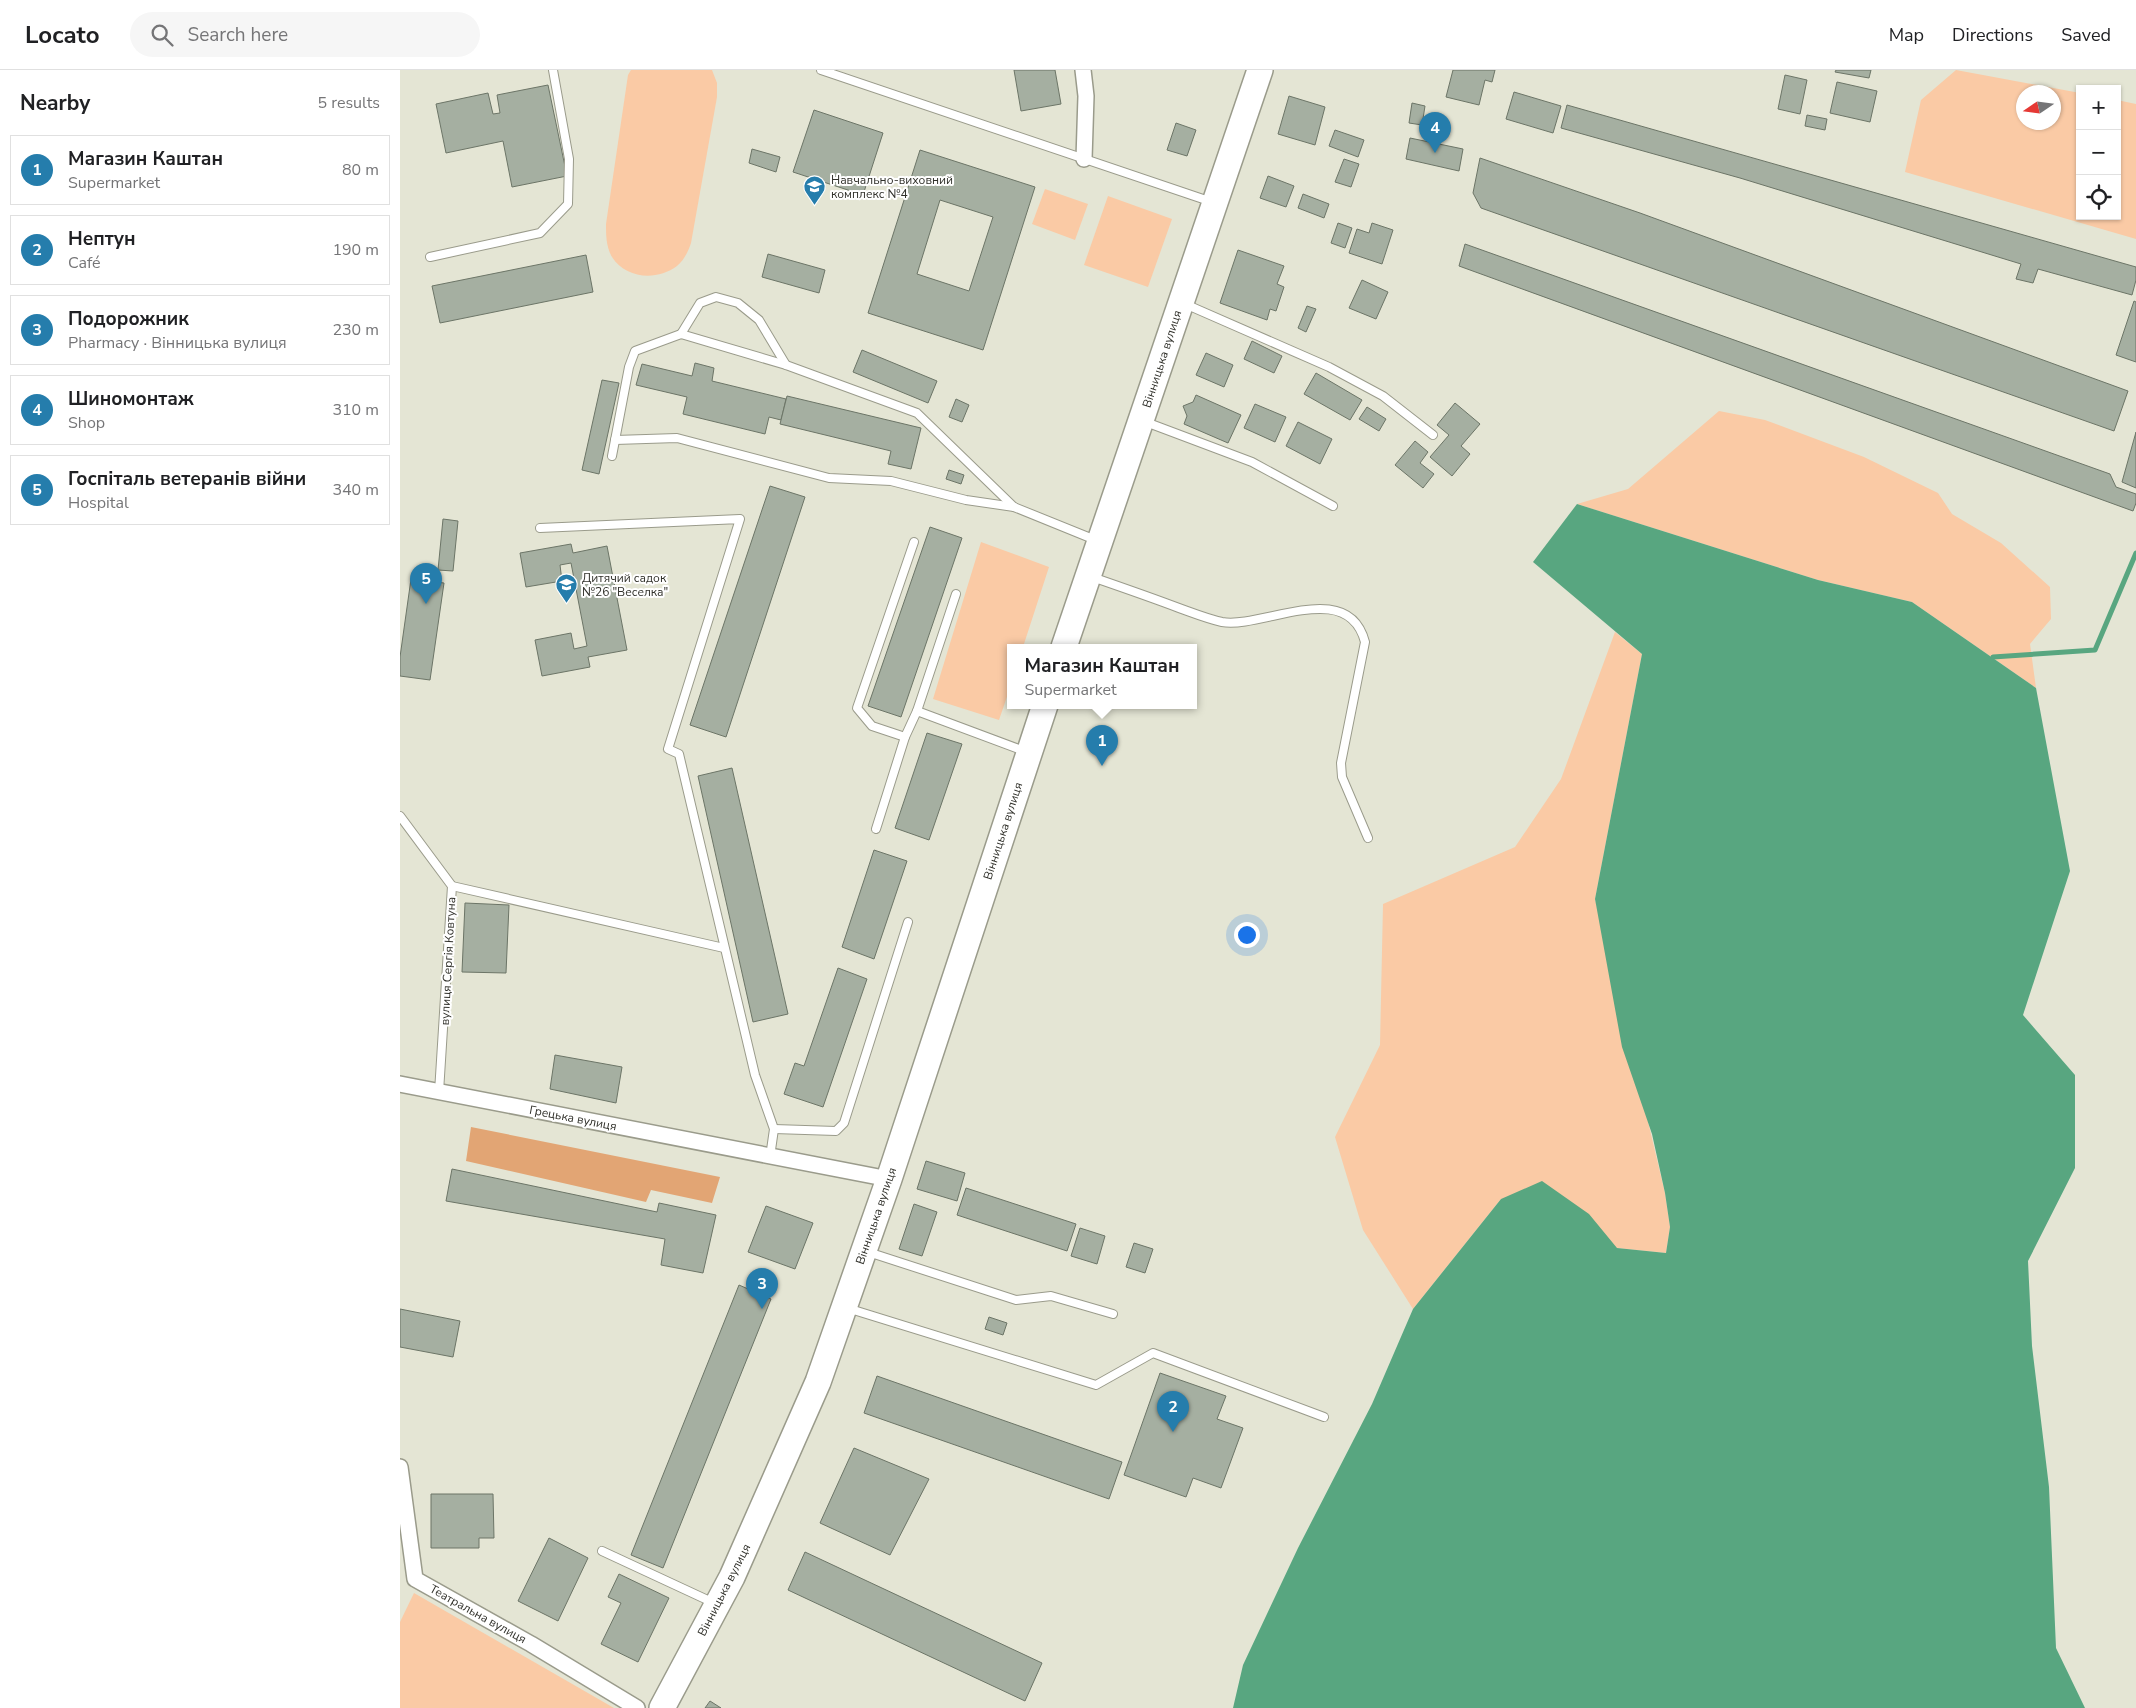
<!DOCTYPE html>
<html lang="en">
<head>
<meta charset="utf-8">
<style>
  :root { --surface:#fff; --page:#f6f6f6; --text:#202124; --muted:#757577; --line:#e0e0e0; --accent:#257dac }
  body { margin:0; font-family:"Nunito Sans",sans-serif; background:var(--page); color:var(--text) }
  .controls { position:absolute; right:15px; top:15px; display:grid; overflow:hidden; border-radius:0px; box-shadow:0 1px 4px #0004 }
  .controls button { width:45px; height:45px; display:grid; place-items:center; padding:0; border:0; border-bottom:1px solid var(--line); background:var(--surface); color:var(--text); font:25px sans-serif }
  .compass { position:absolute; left:1616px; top:15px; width:45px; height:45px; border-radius:50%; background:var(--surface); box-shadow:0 1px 4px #0004; rotate:257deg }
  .you { position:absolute; left:846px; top:864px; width:18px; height:18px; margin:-12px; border:4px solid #fff; border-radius:50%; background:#1a73e8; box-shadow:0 0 0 8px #1a73e833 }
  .badge { display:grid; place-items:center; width:32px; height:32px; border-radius:50%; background:var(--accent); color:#fff; font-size:16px; font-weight:700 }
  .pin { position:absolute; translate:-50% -41px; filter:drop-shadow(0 1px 2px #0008) }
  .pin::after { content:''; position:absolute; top:26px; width:18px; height:15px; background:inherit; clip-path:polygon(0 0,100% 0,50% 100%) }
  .popup { position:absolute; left:607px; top:574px; width:190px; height:65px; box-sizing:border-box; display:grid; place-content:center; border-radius:0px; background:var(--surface); filter:drop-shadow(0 1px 4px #0005); font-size:16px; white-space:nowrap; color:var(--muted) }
  .popup b { font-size:19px; color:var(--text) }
  .popup::after { content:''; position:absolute; left:50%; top:100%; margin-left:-10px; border:10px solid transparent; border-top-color:var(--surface) }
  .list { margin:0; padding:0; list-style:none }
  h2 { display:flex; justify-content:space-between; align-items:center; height:65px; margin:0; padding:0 20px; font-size:21px }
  h2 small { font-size:16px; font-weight:400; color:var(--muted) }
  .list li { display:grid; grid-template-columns:32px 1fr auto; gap:15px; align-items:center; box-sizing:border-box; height:70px; margin:0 10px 10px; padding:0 10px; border:1px solid var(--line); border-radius:0px }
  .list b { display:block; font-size:19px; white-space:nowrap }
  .list p { margin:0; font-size:16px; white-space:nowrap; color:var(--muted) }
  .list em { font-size:16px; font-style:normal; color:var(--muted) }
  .icon { flex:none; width:28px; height:28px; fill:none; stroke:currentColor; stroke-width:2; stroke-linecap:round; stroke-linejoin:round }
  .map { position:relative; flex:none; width:1736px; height:1638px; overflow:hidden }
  header { display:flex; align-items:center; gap:30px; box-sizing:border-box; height:70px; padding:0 25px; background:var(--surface); border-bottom:1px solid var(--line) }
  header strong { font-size:24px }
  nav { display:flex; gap:28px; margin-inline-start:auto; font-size:18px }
  .search { width:350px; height:45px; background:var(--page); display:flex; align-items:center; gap:12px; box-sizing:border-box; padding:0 18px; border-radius:28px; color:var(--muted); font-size:19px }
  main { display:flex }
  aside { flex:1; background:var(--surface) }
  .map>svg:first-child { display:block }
  .green { fill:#facaa5; fill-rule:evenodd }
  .forest { fill:#e2a574 }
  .water { fill:#58a680 }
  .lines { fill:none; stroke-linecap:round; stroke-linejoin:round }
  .stream { stroke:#58a680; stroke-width:5 }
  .building { fill:#a5afa1; stroke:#6c7567; fill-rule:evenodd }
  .service-casing { stroke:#9a9b8b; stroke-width:10 }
  .minor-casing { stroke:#9a9b8b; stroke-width:18 }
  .primary-casing { stroke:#9a9b8b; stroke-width:28 }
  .service { stroke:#fff; stroke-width:8 }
  .minor { stroke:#fff; stroke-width:15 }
  .primary { stroke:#fff; stroke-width:25 }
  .labels { text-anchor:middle; stroke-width:4; stroke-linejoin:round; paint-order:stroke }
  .poi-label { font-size:12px; fill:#30302a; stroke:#fff; text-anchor:start }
  .street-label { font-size:12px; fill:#30302a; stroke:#fff }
</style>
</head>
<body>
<header>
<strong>Locato</strong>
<div class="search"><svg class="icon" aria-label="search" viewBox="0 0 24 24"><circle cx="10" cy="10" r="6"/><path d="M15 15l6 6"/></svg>Search here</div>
<nav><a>Map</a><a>Directions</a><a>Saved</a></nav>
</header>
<main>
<aside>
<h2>Nearby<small>5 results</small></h2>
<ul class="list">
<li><span class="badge">1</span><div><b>Магазин Каштан</b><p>Supermarket</p></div><em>80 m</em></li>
<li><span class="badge">2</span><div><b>Нептун</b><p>Café</p></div><em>190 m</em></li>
<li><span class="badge">3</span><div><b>Подорожник</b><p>Pharmacy · Вінницька вулиця</p></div><em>230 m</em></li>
<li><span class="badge">4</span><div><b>Шиномонтаж</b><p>Shop</p></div><em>310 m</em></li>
<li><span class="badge">5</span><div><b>Госпіталь ветеранів війни</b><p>Hospital</p></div><em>340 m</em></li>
</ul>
</aside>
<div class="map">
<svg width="1736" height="1638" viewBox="0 0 1736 1638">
  <rect width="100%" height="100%" fill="#e4e5d4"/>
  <g class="green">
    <path d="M231,0H312L317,13V27L291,173C288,182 284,190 277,196C257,211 226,209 212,187C206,177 206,165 206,154L228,5Z"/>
    <path d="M1556,0L1680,23V146H1717V30L1736,34V169L1505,102L1521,30ZM1624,22H1654V52H1624Z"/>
    <path d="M645,119L688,134L675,170L632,154Z"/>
    <path d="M708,126L772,149L748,217L684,195Z"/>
    <path d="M1319,341L1365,350L1464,387L1538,423L1552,444L1601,473L1650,517L1651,549L1630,574L1636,618L1512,532L1418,510L1177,434L1228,419Z"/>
    <path d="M581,472L649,497L623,577H611V615L599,650L533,629Z"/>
    <path d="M1215,562L1242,584L1195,829L1265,1123L1270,1157L1266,1183L1217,1178L1101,1129L1013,1239L963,1160L935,1067L980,975L983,834L1115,777L1161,709Z"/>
    <path d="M14,1523L214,1638H0V1552Z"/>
  </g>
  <path class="forest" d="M71,1057L320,1107L312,1133L251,1120L246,1132L66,1091Z"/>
  <path class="water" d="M1177,434L1418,510L1512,532L1636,618L1670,801L1623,945L1675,1005V1098L1628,1191L1632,1276L1649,1417L1656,1578L1685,1638H833L843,1595L898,1478L972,1334L1013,1239L1101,1129L1142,1111L1189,1144L1217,1178L1266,1183L1270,1157L1265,1123L1252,1064L1222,977L1195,829L1242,584L1133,492Z"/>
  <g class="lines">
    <path class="stream" d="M1593,587L1695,580L1736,483"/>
  </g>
  <g class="building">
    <path d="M614,0H655L661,34L621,41Z"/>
    <path d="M1053,0H1095L1092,12L1085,10L1079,35L1046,27Z"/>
    <path d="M1436,0H1471L1469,8L1435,2Z"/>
    <path d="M1385,5L1407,10L1400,44L1378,39Z"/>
    <path d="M1437,12L1477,21L1470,52L1430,43Z"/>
    <path d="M148,15L167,106L112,117L103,71L46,83L36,34L88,23L93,44L100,43L97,25Z"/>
    <path d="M1114,22L1161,36L1153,63L1106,49Z"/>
    <path d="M889,26L925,37L915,75L878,64Z"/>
    <path d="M1012,33L1025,36L1022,55L1009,53Z"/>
    <path d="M1167,35L1736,197V210L1732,225L1638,199L1633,213L1616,209L1621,194L1340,108L1161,58Z"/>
    <path d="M414,40L483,63L463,125L393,102Z"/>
    <path d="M1407,45L1427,49L1425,60L1405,56Z"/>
    <path d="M776,53L796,60L787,86L767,80Z"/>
    <path d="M935,60L964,70L958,87L929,76Z"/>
    <path d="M1010,68L1063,79L1059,101L1006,89Z"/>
    <path d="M352,79L380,87L376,102L349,93Z"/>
    <path d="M520,80L635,117L583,280L468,243ZM540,130L593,147L569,221L517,204Z"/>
    <path d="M1080,88L1240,143L1728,321L1714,361L1081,138L1073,123Z"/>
    <path d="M944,89L959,94L951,117L935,112Z"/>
    <path d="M868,106L894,116L886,137L860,128Z"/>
    <path d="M903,124L929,134L924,148L898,138Z"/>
    <path d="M938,153L952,158L945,178L931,173Z"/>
    <path d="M972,153L993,160L982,194L949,183L957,159L969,163Z"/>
    <path d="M1065,174L1710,404L1716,417L1736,424V433L1733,441L1059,196Z"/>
    <path d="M838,180L884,196L877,214L884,217L876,241L870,239L867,250L820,233Z"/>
    <path d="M368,184L425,200L419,223L362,207Z"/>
    <path d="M186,185L193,222L40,253L32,216Z"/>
    <path d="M962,210L988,222L976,249L949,238Z"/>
    <path d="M1734,231L1736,232V292L1716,285Z"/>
    <path d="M907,236L916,239L906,262L898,258Z"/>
    <path d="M852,271L882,286L874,303L844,289Z"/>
    <path d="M462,280L537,311L528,333L453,302Z"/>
    <path d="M806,283L833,295L824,317L796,305Z"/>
    <path d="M295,293L314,298L312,311L386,329L381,350L369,347L365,364L283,344L287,327L236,315L242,294L292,306Z"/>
    <path d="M916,303L962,330L950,350L904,324Z"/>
    <path d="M202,310L219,313L199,404L182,400Z"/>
    <path d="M796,325L841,345L828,373L784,354L787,346L783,336L793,332Z"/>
    <path d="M387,326L521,358L511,399L488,394L491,381L380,354Z"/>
    <path d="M556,329L569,335L562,352L549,347Z"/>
    <path d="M1055,333L1080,354L1061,376L1070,384L1052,406L1030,387L1049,365L1037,355Z"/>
    <path d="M855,334L886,347L875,372L844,358Z"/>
    <path d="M967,337L986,349L979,361L959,349Z"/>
    <path d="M898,352L932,369L920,394L886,376Z"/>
    <path d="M1736,362V418L1722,412Z"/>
    <path d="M1015,371L1028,382L1020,393L1034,404L1023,418L995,395Z"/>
    <path d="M549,400L564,405L561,414L546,409Z"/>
    <path d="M370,416L405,427L326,667L290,655Z"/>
    <path d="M43,449L58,451L53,501L38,500Z"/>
    <path d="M530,457L562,468L501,647L468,636Z"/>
    <path d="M171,474L173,483L207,476L227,580L188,587L190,597L142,606L135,570L171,563L174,579L187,576L171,493L160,495L162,511L126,517L120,483Z"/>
    <path d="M11,509L44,513L30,610L0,606V587Z"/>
    <path d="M527,663L562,674L529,770L495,758Z"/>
    <path d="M332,698L388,944L353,952L298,706Z"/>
    <path d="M474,780L507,791L474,889L442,877Z"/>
    <path d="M65,833L109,835L106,903L62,902Z"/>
    <path d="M438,898L467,909L423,1037L384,1024L395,993L404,996Z"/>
    <path d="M155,985L222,997L216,1033L150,1019Z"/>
    <path d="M526,1091L565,1103L557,1131L517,1119Z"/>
    <path d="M52,1099L257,1142L259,1133L316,1145L303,1203L261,1195L265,1169L46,1131Z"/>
    <path d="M566,1118L676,1154L667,1181L557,1145Z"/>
    <path d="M514,1134L537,1142L522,1186L499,1179Z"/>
    <path d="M366,1136L413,1153L395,1199L348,1182Z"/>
    <path d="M680,1158L705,1166L697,1194L671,1186Z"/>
    <path d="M734,1173L753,1179L745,1203L726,1197Z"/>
    <path d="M339,1215L371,1229L263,1498L231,1485Z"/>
    <path d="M0,1239L60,1251L53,1287L0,1277Z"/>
    <path d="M589,1247L607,1253L603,1265L585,1259Z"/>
    <path d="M760,1303L826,1326L817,1349L843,1358L821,1418L793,1408L786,1427L724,1405Z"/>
    <path d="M477,1306L722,1392L709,1429L464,1343Z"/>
    <path d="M454,1378L529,1409L490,1485L420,1453Z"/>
    <path d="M31,1424H93L94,1468H79V1478H31Z"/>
    <path d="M149,1468L188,1488L158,1551L118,1531Z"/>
    <path d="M405,1482L642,1593L625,1631L388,1520Z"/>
    <path d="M219,1504L269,1528L238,1592L201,1574L221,1533L208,1527Z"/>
    <path d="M310,1631L321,1638H305Z"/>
  </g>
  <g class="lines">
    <defs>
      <g id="service">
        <path d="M421,0L812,132"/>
        <path d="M30,187L140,163L168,134L169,89L153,0"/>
        <path d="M785,234L929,297L983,326L1033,365"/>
        <path d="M281,264L300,233L316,227L338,233L359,250L386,295"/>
        <path d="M743,351L852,392L933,436"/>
        <path d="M215,370L277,368L429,408L491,411L566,430L614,437"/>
        <path d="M212,386L229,297L235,281L281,264L386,295L517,343L614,437L698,471"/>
        <path d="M140,458L340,449L268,679L279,684L355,1005L374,1059L370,1087"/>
        <path d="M692,507C721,517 750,527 779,538C793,543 808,549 822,552C863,559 948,507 965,572L941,693L942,707L968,768"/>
        <path d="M517,641L556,524"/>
        <path d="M505,667L472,656L457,638L514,472"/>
        <path d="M0,746L52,816L39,1022"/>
        <path d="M476,759L505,667L517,641L627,682"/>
        <path d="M52,816L324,878"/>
        <path d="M374,1059L436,1061L444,1053L508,852"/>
        <path d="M468,1182L616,1230L651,1226L713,1244"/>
        <path d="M447,1238L696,1315L753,1283L924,1347"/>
        <path d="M202,1481L314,1533"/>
      </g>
      <g id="minor">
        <path d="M683,0L686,26L684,89"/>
        <path d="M0,1014L489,1109"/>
        <path d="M0,1397L15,1509L131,1574L237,1638"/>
      </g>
      <g id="primary">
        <path d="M664,577L860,0"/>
        <path d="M262,1638L332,1507L418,1312L489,1109L645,635"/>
      </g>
    </defs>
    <use href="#service" class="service-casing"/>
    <use href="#minor" class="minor-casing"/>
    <use href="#primary" class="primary-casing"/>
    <use href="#service" class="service"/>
    <use href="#minor" class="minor"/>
    <use href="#primary" class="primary"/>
  </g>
  <defs>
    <symbol id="school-pin" viewBox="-11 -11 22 30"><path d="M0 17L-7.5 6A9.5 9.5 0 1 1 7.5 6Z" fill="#257dac" stroke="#fff"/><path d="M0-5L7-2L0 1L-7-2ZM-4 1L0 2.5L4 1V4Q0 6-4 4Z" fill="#fff"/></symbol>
  </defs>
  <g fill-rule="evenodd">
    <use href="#school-pin" x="402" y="104" width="25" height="34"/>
    <use href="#school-pin" x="154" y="502" width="25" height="34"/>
  </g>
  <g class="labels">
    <g class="poi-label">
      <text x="431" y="114">Навчально-виховний<tspan x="431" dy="14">комплекс №4</tspan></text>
      <text x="182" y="512">Дитячий садок<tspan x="182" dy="14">№26 "Веселка"</tspan></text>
    </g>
    <g class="street-label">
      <text transform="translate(762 289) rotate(-72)" y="4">Вінницька вулиця</text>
      <text transform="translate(603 761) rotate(-72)" y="4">Вінницька вулиця</text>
      <text transform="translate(48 891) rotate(-87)" y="4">вулиця Сергія Ковтуна</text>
      <text transform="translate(173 1048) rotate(11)" y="4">Грецька вулиця</text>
      <text transform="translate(476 1146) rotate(-71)" y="4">Вінницька вулиця</text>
      <text transform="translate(324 1520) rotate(-63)" y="4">Вінницька вулиця</text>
      <text transform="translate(78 1544) rotate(29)" y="4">Театральна вулиця</text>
    </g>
  </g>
</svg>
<div class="controls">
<button>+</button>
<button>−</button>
<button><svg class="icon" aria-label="locate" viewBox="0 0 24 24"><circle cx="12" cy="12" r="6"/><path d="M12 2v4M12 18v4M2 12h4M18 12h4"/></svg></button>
</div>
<svg class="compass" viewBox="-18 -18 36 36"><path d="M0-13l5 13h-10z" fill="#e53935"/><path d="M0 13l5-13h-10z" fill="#757577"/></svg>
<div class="you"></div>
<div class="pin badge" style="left:702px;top:696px">1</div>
<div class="popup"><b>Магазин Каштан</b>Supermarket</div>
<div class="pin badge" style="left:773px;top:1362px">2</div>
<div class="pin badge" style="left:362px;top:1239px">3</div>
<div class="pin badge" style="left:1035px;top:83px">4</div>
<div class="pin badge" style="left:26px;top:534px">5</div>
</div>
</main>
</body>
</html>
